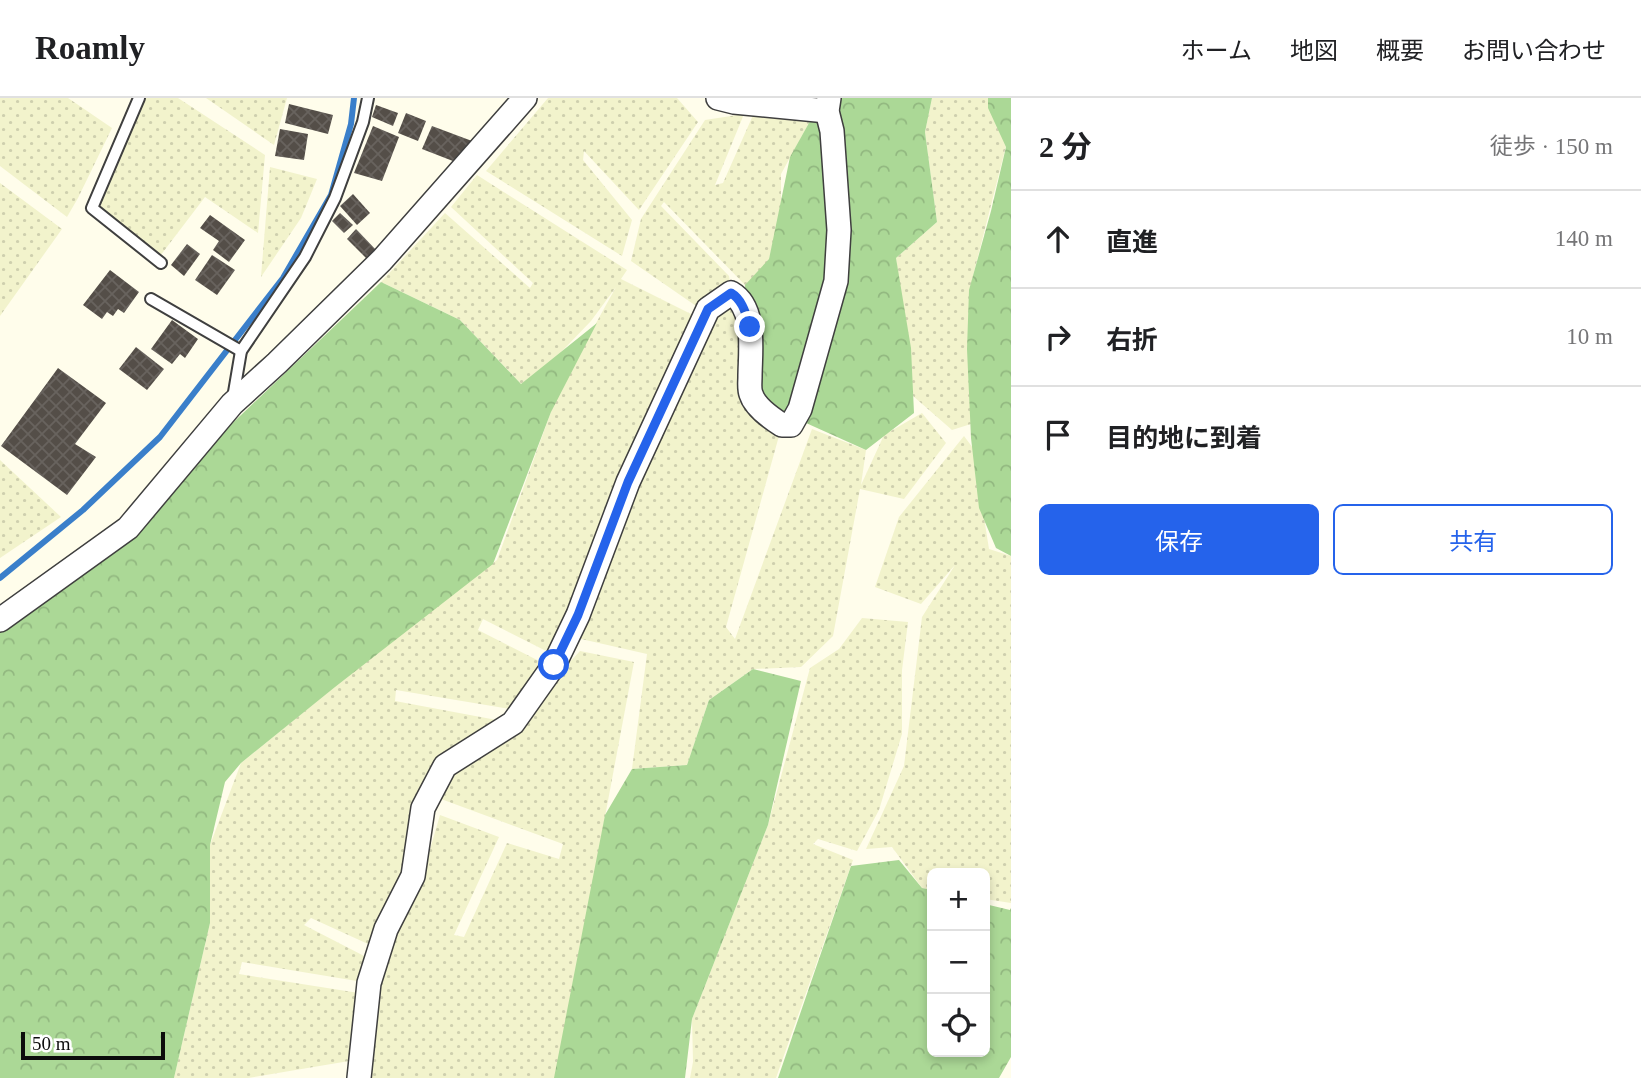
<!DOCTYPE html>
<html lang="ja">
<head>
<meta charset="utf-8">
<style>
  :root { --surface:#fff; --page:#f2f2f2; --text:#202124; --muted:#757577; --line:#e0e0e0; --accent:#2563eb }
  body { margin:0; font-family:"Times New Roman","Noto Sans JP",serif; background:var(--page); color:var(--text) }
  .controls { position:absolute; right:21px; bottom:21px; display:grid; overflow:hidden; border-radius:10px; box-shadow:0 4px 10px #0003 }
  .controls button { width:63px; height:63px; display:grid; place-items:center; padding:0; border:0; border-bottom:2px solid var(--line); background:var(--surface); color:var(--text); font:35px sans-serif }
  .scale { position:absolute; left:21px; bottom:18px; width:144px; box-sizing:border-box; padding-left:7px; border:4px solid #0c0c0c; border-top:0; font-size:19px; line-height:24px; white-space:nowrap; color:#0c0c0c; -webkit-text-stroke:5px #fff; paint-order:stroke }
  .stop { position:absolute; width:21px; height:21px; margin:-16px; border:5px solid #2563eb; border-radius:50%; background:#fff }
  .stop.end { background:#2563eb; border-color:#fff; box-shadow:0 2px 7px #0008 }
  .list { margin:0; padding:0; list-style:none }
  h2 { display:flex; justify-content:space-between; align-items:center; height:91px; margin:0; padding:0 28px; font-size:30px }
  h2 small { font-size:23px; font-weight:400; color:var(--muted) }
  .list li { display:grid; grid-template-columns:46px 1fr auto; gap:21px; align-items:center; box-sizing:border-box; height:98px; padding:0 28px; border-top:2px solid var(--line) }
  .list b { display:block; font-size:26px; white-space:nowrap }
  .list em { font-size:23px; font-style:normal; color:var(--muted) }
  .actions { display:flex; gap:14px; padding:21px 28px }
  .actions a { flex:1; padding:16px 0; border:2px solid var(--accent); border-radius:10px; text-align:center; font-size:24px; color:var(--accent) }
  .actions .main { background:var(--accent); color:#fff }
  .icon { flex:none; width:38px; height:38px; fill:none; stroke:currentColor; stroke-width:2; stroke-linecap:round; stroke-linejoin:round }
  .map { position:relative; flex:none; width:1011px; height:980px; overflow:hidden }
  header { display:flex; align-items:center; gap:42px; box-sizing:border-box; height:98px; padding:0 35px; background:var(--surface); border-bottom:2px solid var(--line) }
  header strong { font-size:33px }
  nav { display:flex; gap:38px; margin-inline-start:auto; font-size:24px }
  main { display:flex }
  aside { flex:1; background:var(--surface) }
  .map>svg:first-child { display:block }
  .farmland { fill:url(#farmland-dots); fill-rule:evenodd }
  .forest { fill:url(#forest-crowns) }
  .lines { fill:none; stroke-linecap:round; stroke-linejoin:round }
  .stream { stroke:#3a7fca; stroke-width:6 }
  .building { fill:url(#building-cross-hatch) }
  .lane-casing { stroke:#3f3f3f; stroke-width:14 }
  .street-casing { stroke:#3f3f3f; stroke-width:26 }
  .lane { stroke:#fff; stroke-width:10 }
  .street { stroke:#fff; stroke-width:23 }
  .route { stroke:#2563eb; stroke-width:9 }
</style>
</head>
<body>
<header>
<strong>Roamly</strong>
<nav><a>ホーム</a><a>地図</a><a>概要</a><a>お問い合わせ</a></nav>
</header>
<main>
<div class="map">
<svg width="1011" height="980" viewBox="0 0 1011 980">
  <defs>
    <pattern id="farmland-dots" width="8" height="8" patternUnits="userSpaceOnUse" patternTransform="scale(1.75)"><rect width="8" height="8" fill="#f2f3cc"/><path d="M2 2h.1M6 6h.1" fill="none" stroke="#cecfae" stroke-width="1.8" stroke-linecap="round"/></pattern>
    <pattern id="forest-crowns" width="20" height="18" patternUnits="userSpaceOnUse" patternTransform="scale(1.75)"><rect width="20" height="18" fill="#abd896"/><path d="M2 6a3 3 0 1 1 6 0M12 15a3 3 0 1 1 6 0" fill="none" stroke="#92b880"/></pattern>
    <pattern id="building-cross-hatch" width="8" height="8" patternUnits="userSpaceOnUse" patternTransform="scale(1.75)"><rect width="8" height="8" fill="#544e48"/><path d="M0 0l8 8M0 8l8-8" fill="none" stroke="#68635e"/></pattern>
  </defs>
  <rect width="100%" height="100%" fill="#fffdeb"/>
  <g class="farmland">
    <path d="M0,0H68L112,30L78,100L67,119L0,68Z"/>
    <path d="M143,0H178L265,57L258,135L205,99L154,166L92,118Z"/>
    <path d="M206,0H287L274,47Z"/>
    <path d="M548,0H677L698,24L639,112L584,53L583,62L632,122L622,158L486,73Z"/>
    <path d="M932,0H996L1006,48L972,182L971,326L952,332L913,298L896,160L937,124L925,34Z"/>
    <path d="M754,15L814,16L781,76V112L769,161L755,188L745,187L664,104L661,108L729,178L737,223L745,306L782,327L726,529L735,541L812,331L866,352L861,387L884,337L922,315L946,345L904,401L860,391L833,538L801,569L753,571L709,602L687,667L632,671L647,556L568,538L558,559L483,521L478,532L545,566L522,613L396,592L395,603L513,625L580,553L634,564L601,740L561,980H367L369,885L242,864L239,876L359,895L361,961L248,980H174L210,825V747L241,665L344,581L497,462L559,292L616,189L591,223L542,274L521,286L460,222L381,184L445,115L530,190L533,185L451,109L477,77L627,172L621,181L703,222L699,210L631,163L641,121L705,22L744,16L715,87L723,85ZM443,678L441,701L563,746L559,761L507,745L464,839L454,837L499,739L440,717L422,779L413,778ZM311,820L379,851L368,860L304,827Z"/>
    <path d="M270,69L317,81L301,120L261,179Z"/>
    <path d="M0,85L62,131L0,218Z"/>
    <path d="M964,338L973,350L989,451L1011,458V805L985,801V775H932V792L922,790L892,749L866,751L904,668L922,519L955,467L921,506L875,489L899,419Z"/>
    <path d="M0,362L61,419L0,460Z"/>
    <path d="M862,520L908,524L902,572V636L879,712L857,753L818,741L813,746L853,762L776,980H690L693,964L692,921L768,727L810,570L839,551Z"/>
  </g>
  <g class="forest">
    <path d="M818,0H932L925,34L937,124L896,160L911,250L914,315L866,352L786,316L751,296L745,187L769,161L790,59L814,16Z"/>
    <path d="M988,0H1011V458L996,450L979,410L971,340L967,251L969,192L991,113L1006,49L988,10Z"/>
    <path d="M381,184L460,222L521,286L597,225L551,314L493,466L335,589L241,665L225,684L210,747V825L174,980H0V532L139,414Z"/>
    <path d="M753,571L801,583L768,727L692,921L685,980H554L605,717L632,671L687,667L709,602Z"/>
    <path d="M899,762L922,790L932,792V954H985V806L1010,812L1011,810V959L999,980H778L851,768Z"/>
  </g>
  <g class="lines">
    <path class="stream" d="M0,480L83,412L160,339L283,180L331,97L351,26L354,0"/>
  </g>
  <g class="building">
    <path d="M289,6L333,17L328,36L285,25Z"/>
    <path d="M376,7L398,15L393,28L372,19Z"/>
    <path d="M406,15L426,23L418,43L398,35Z"/>
    <path d="M373,28L399,39L382,83L354,75Z"/>
    <path d="M432,28L472,43L458,65L422,51Z"/>
    <path d="M280,31L308,36L304,62L275,58Z"/>
    <path d="M353,96L370,115L357,127L340,108Z"/>
    <path d="M340,115L353,127L344,135L332,123Z"/>
    <path d="M210,117L245,142L229,164L213,152L219,143L200,130Z"/>
    <path d="M356,131L378,154L369,163L347,141Z"/>
    <path d="M187,146L200,156L184,178L171,167Z"/>
    <path d="M212,157L235,172L217,197L195,182Z"/>
    <path d="M110,172L139,194L124,215L118,211L113,218L107,214L102,221L83,207Z"/>
    <path d="M172,222L198,241L185,260L180,256L172,266L151,251Z"/>
    <path d="M136,249L164,271L147,292L119,271Z"/>
    <path d="M58,270L106,305L75,346L96,359L67,397L1,348Z"/>
  </g>
  <g class="lines">
    <defs>
      <g id="lane">
        <path d="M139,0L92,110L161,165"/>
        <path d="M151,201L241,253"/>
        <path d="M233,300L241,253L305,159L335,100L363,24L368,0"/>
      </g>
      <g id="street">
        <path d="M718,0L734,4L827,13"/>
        <path d="M0,522L128,430L232,306L277,265L382,162L525,0"/>
        <path d="M359,980L369,885L386,831L413,778L423,710L445,668L513,625L554,567L578,517L628,384L708,211L731,195C757,210 750,254 750,279C750,284 749,291 751,296C755,309 771,320 782,327H791L800,311L836,183L839,132L832,33L827,13L829,0"/>
      </g>
    </defs>
    <use href="#lane" class="lane-casing"/>
    <use href="#street" class="street-casing"/>
    <use href="#lane" class="lane"/>
    <use href="#street" class="street"/>
  </g>
  <g class="lines">
    <path class="route" d="M554,567L578,517L628,384L708,211L731,195C743,202 746,217 750,229"/>
  </g>
</svg>
<div class="controls">
<button>+</button>
<button>−</button>
<button><svg class="icon" aria-label="locate" viewBox="0 0 24 24"><circle cx="12" cy="12" r="6"/><path d="M12 2v4M12 18v4M2 12h4M18 12h4"/></svg></button>
</div>
<div class="scale">50 m</div>
<div class="stop" style="left:554px;top:567px"></div>
<div class="stop end" style="left:750px;top:229px"></div>
</div>
<aside>
<h2>2 分<small>徒歩 · 150 m</small></h2>
<ul class="list">
<li><svg class="icon" aria-label="ahead" viewBox="0 0 24 24"><path d="M12 20V5M6 11l6-6 6 6"/></svg><div><b>直進</b></div><em>140 m</em></li>
<li><svg class="icon" aria-label="right" viewBox="0 0 24 24"><path d="M7 20v-9h11M14 6l5 5-5 5"/></svg><div><b>右折</b></div><em>10 m</em></li>
<li><svg class="icon" aria-label="arrive" viewBox="0 0 24 24"><path d="M6 21V4h12l-3 4 3 4H6"/></svg><div><b>目的地に到着</b></div></li>
</ul>
<div class="actions"><a class="main">保存</a><a>共有</a></div>
</aside>
</main>
</body>
</html>
